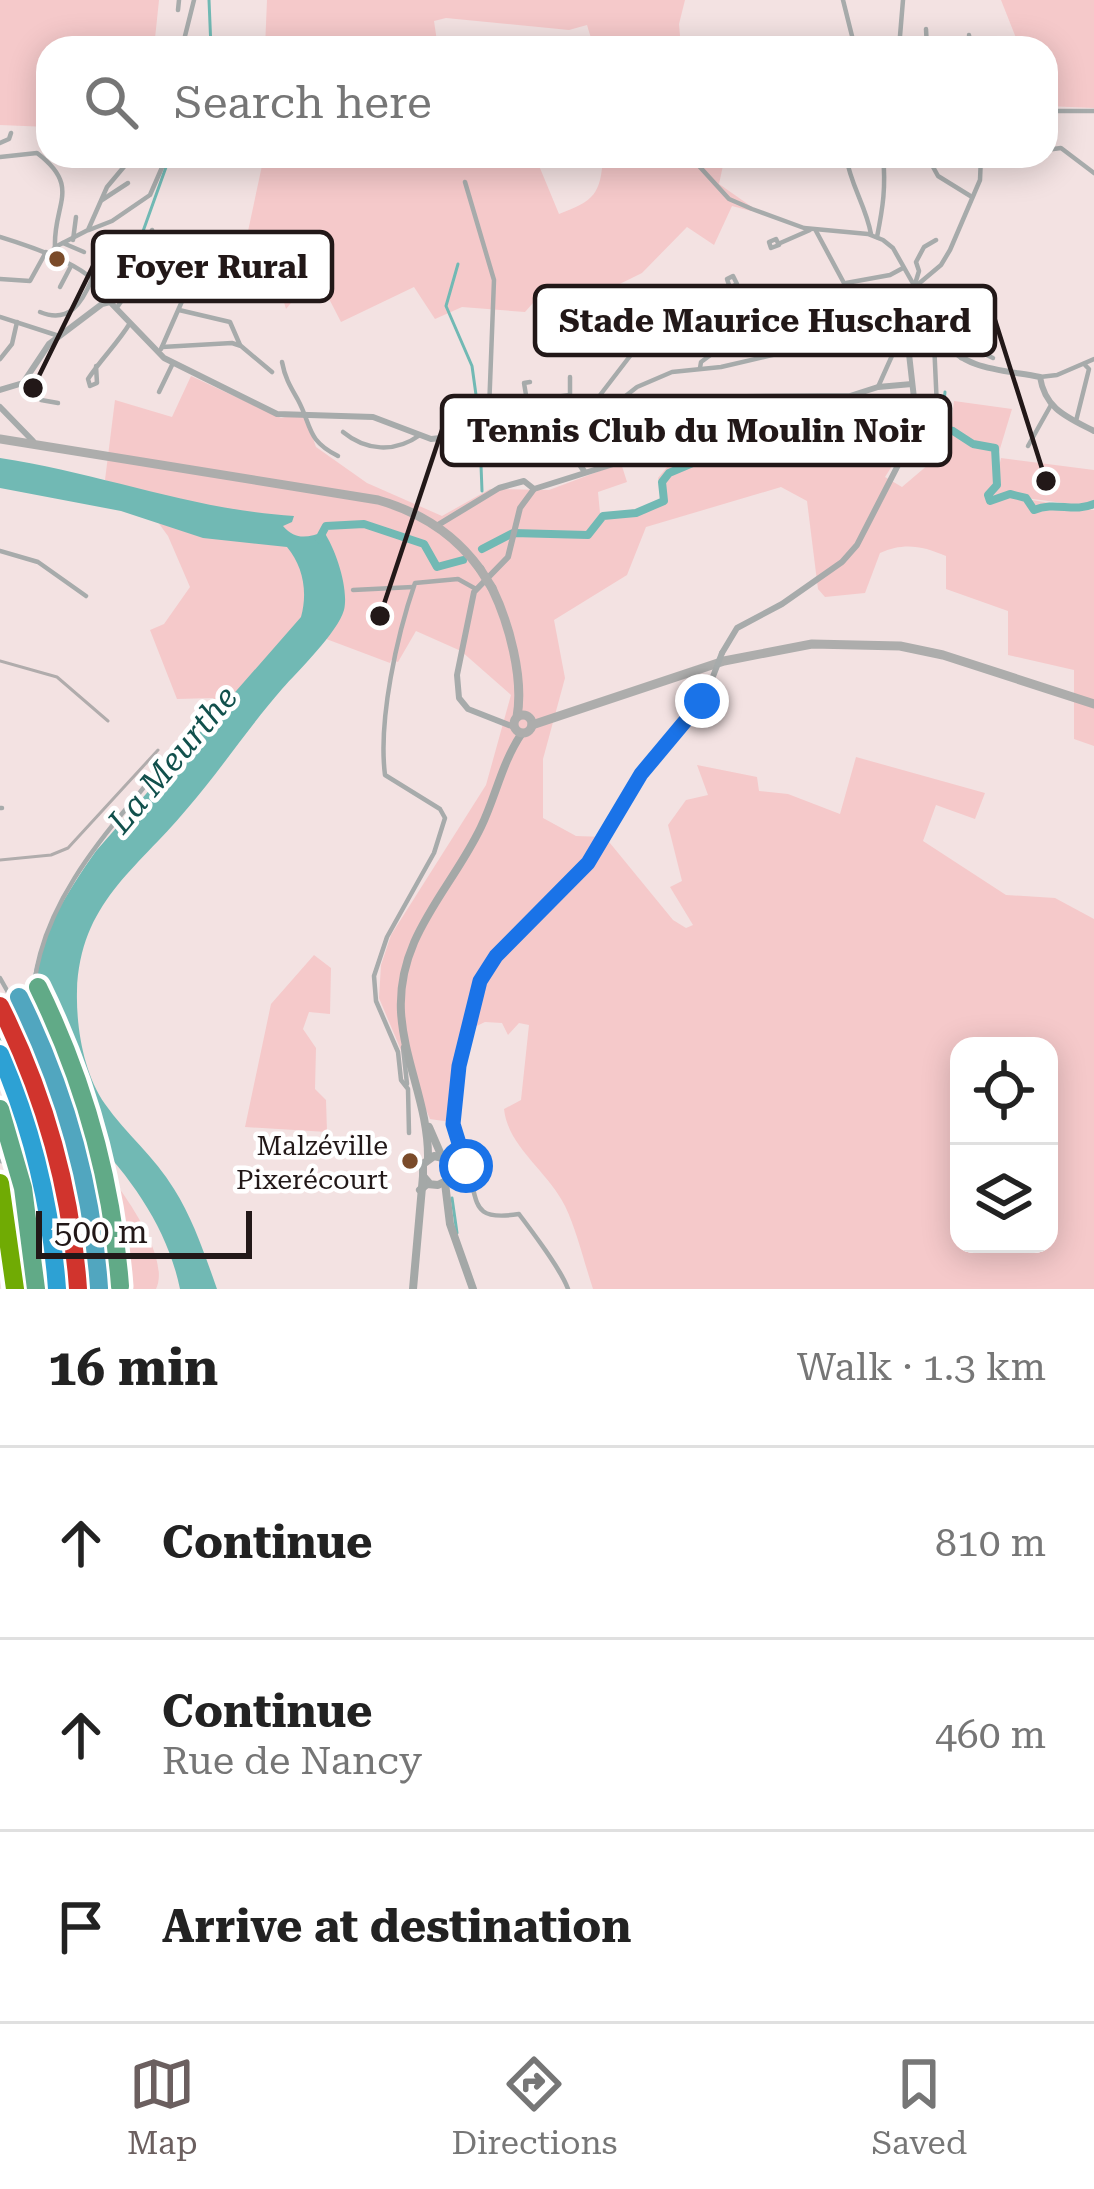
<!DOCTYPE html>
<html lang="en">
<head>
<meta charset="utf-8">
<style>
  :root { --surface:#fff; --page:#f6f6f6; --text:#222; --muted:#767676; --line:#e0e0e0; --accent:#6b5f5f }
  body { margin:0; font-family:"Roboto Serif",serif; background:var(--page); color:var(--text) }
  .controls { position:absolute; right:36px; bottom:36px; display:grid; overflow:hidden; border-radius:24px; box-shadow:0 6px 30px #0003 }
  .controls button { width:108px; height:108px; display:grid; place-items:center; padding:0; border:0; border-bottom:3px solid var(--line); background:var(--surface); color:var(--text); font:60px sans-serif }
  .scale { position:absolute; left:36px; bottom:30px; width:216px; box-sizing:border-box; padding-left:12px; border:6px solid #221818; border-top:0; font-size:33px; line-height:42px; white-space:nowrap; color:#221818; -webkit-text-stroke:9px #fff; paint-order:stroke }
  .stop { position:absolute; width:36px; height:36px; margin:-27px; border:9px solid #1a73e8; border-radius:50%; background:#fff }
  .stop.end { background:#1a73e8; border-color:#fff; box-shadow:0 3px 12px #0008 }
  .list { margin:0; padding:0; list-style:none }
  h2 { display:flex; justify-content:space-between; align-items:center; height:156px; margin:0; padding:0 48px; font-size:51px }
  h2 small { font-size:39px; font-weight:400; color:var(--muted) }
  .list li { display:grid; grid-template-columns:78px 1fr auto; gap:36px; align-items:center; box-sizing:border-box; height:192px; padding:0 48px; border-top:3px solid var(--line) }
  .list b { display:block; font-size:45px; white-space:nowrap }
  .list p { margin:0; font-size:39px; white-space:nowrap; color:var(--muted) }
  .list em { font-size:39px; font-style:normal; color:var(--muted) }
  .icon { flex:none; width:66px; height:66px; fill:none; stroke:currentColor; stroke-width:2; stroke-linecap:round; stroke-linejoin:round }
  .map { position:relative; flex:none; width:1094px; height:1289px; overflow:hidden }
  .search { position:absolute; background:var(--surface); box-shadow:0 6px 30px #0003; left:36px; right:36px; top:36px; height:132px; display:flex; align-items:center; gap:30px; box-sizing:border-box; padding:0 42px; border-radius:36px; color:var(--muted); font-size:45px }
  .sheet { height:732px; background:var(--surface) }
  nav { display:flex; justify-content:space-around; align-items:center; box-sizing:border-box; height:168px; border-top:3px solid var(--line); background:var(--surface); font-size:33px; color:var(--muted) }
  nav a { display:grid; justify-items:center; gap:6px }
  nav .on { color:var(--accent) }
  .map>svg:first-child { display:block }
  .green { fill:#f5c9ca; fill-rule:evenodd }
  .water { fill:#71b9b4 }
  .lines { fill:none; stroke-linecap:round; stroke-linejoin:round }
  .stream { stroke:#71b9b4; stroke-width:3 }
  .river { stroke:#71b9b4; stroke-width:8 }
  .minor { stroke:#a7abab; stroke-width:4.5 }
  .tertiary { stroke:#a7abab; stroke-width:6 }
  .secondary { stroke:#a4a8a7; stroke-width:8 }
  .primary { stroke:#adadac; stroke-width:9 }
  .rail { stroke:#b0acac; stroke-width:3 }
  .tertiary-bridge { stroke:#a7abab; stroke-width:6 }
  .primary-bridge { stroke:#adadac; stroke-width:9 }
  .rail-1-casing { stroke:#fff; stroke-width:27 }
  .rail-2-casing { stroke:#fff; stroke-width:27 }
  .rail-3-casing { stroke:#fff; stroke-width:27 }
  .rail-4-casing { stroke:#fff; stroke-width:27 }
  .rail-5-casing { stroke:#fff; stroke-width:27 }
  .rail-6-casing { stroke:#fff; stroke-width:27 }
  .rail-1 { stroke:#d1342d; stroke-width:18 }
  .rail-2 { stroke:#2da1d4; stroke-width:18 }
  .rail-3 { stroke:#51a6bf; stroke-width:18 }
  .rail-4 { stroke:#61aa87; stroke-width:18 }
  .rail-5 { stroke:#61aa87; stroke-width:18 }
  .rail-6 { stroke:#70ab04; stroke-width:18 }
  .route { stroke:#1a73e8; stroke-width:15 }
  .bus-dot { fill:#7a4b2a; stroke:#fff; stroke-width:4.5 }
  .labels { text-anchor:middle; stroke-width:9; stroke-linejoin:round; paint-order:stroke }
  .bus-label { font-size:27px; fill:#221818; stroke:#fff; text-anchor:end }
  .water-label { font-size:33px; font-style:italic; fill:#11504c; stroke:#fff }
  .leader { fill:none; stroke:#221818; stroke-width:4.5 }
  .callout-dot { fill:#221818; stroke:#fff; stroke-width:4.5 }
  .callout { fill:#fff; stroke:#221818; stroke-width:4.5 }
  .callout-label { font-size:33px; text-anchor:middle; font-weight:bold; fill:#221818 }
</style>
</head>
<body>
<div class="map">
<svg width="1094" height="1289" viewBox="0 0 1094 1289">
  <rect width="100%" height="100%" fill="#f3e2e2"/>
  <g class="green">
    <path d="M0,0H159L154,48H48V127L0,125Z"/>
    <path d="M267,0H685L679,24L681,48H594L587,25L569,30L446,18L434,21L438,48H265Z"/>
    <path d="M1001,0H1094V108L1046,106V48H1020Z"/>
    <path d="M264,156H535L559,214C594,201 601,194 603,156H706L724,161L719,184L752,207L751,211L732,206L714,245L687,227L642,273L573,307L541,294L525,312L462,307L435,319L414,287L341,322L325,291L300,292L286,309L277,279L276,243L247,236Z"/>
    <path d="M191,376L281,418L304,413L316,447L367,483L442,516L490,489L549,490L621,463L627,482L598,492L600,513C622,511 646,511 663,497L658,478L682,449L727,414L763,404H788L798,398L828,399V422L886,426L875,456L899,455L885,477L902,487L949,447L954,401L1012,409L999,452L998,472L1001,458L1094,470V503L1086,506L995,494L1094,510V746L1074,739V670L1008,655V611L946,589V556C923,546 904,542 880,553L865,593L825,597L818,589L807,501L781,487L646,527L627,575L554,620L565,678L543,759V818L576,836L605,837L673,920L686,928L693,925L670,887L682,881L668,825L686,800L708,795L697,765L757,777L759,791L788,794L840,814L856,757L985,793L975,819L936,805L923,841L1006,895L1055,898L1094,919V1289H593C584,1262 577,1231 565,1206C548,1171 508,1147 504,1109L521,1100L529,1025L519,1023L508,1035L502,1023L485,1022L466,1031L450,1122L430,1119L379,998L381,965L391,935L486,785L511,695L461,651L416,631L398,662L391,660L390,663L321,637L233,718L213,698L177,699L150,630L164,624L190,587L168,536L141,499L105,480L115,400L172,417ZM959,1046H1049V1244H959Z"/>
    <path d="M314,955L331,968L330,1014L309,1012L303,1029L316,1048L315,1089L326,1100L327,1132L245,1127L271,1004Z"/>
    <path d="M84,1146C110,1171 173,1254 156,1289H89V1284L100,1283L98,1256L105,1253L102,1219L88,1221L78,1184L77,1154Z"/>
  </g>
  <g class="water">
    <path d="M0,458C100,473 193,510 294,516L292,522L283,526C296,541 308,537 324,532C336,550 349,589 344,610C338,632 298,671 282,689C248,728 220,771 186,810C136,870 80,903 77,991C76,1028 84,1074 105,1104C126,1134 155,1157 174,1189C193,1219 205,1255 217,1289H180C168,1230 133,1180 92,1137C82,1127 69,1111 60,1108C66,1081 41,1054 34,1028C18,967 63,898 96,851L301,617C308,592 303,566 287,547L203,538L121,511L0,488Z"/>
    <path d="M0,1028L10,1039L22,1069L59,1289H51L16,1076L0,1039Z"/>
  </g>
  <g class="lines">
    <g class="stream">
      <path d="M209,0L211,48"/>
      <path d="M458,264L446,306L472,366L481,431"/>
      <path d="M118,301L170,156"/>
      <path d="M941,428L945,392"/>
      <path d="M480,439L482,491"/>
      <path d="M452,1198L457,1233"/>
    </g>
    <g class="river">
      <path d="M319,539L326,526L364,524L424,544L437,567L463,560"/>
      <path d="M482,549L513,533L588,535L603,516L636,513L664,501L662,482L669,473L754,437L772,422L779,425L791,450C804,456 815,451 826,444L859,451L910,429L934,427L953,431L973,444L995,448L997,485L988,495L990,501L1010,494L1026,498L1034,510C1055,501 1074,513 1094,504"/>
    </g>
    <g class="minor">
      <path d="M843,0L855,48"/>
      <path d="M178,10L179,0"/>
      <path d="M926,29L927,48"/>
      <path d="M969,35L971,48"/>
      <path d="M900,40L911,48"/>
      <path d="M182,48L194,0"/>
      <path d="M194,48L195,46"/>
      <path d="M899,48L903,0"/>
      <path d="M1046,111H1094"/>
      <path d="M0,143L9,139L11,133"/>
      <path d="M1046,150L1061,148L1094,173"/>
      <path d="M846,156C850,184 866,206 871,234"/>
      <path d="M927,156L938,176L972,197"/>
      <path d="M0,157L37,153C82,187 53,204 55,247"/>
      <path d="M699,166L729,199L752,209L804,228L868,234L883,240L893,248L924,303L908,317"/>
      <path d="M465,182L494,280L488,436"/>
      <path d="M102,200L128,183"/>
      <path d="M89,230L112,221L150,195L167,156"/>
      <path d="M816,231L852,298L863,345"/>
      <path d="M0,237C29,246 103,269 107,302"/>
      <path d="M877,237C883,207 886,187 883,156"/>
      <path d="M776,239L779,245L771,248L769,242Z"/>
      <path d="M73,240L76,217"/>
      <path d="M63,243L84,252"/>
      <path d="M778,244L810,230"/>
      <path d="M50,254L55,247L88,230L107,187L133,156"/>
      <path d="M0,279L30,281L46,252"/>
      <path d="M846,283L890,275L903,268"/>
      <path d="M915,284L919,271L916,262L924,247L936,240"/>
      <path d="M916,286L941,265L950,250L980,180L981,156"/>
      <path d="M60,287L71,266"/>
      <path d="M730,288L727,279L733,276L737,284L730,288L732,310"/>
      <path d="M889,297L899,295L911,341"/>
      <path d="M698,303L705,309L706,336"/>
      <path d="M118,306L136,280L152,230"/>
      <path d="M179,310L230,322L240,345"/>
      <path d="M40,312C69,324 82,303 92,279"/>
      <path d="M0,317L59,336"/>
      <path d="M682,319L683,345"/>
      <path d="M978,338L994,309L979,299"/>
      <path d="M934,342L937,408"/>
      <path d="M162,347L232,343L241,346L272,372"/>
      <path d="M614,347L628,342L640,344"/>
      <path d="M970,347L993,358"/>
      <path d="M161,349L183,299"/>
      <path d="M636,350L662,353L717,332L732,311L752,303L775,310L808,302L852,298"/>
      <path d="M961,358L978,338L992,345"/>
      <path d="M0,359L12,344L17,322"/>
      <path d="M282,362C285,378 290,386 298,400C312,426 306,440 338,456"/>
      <path d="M96,366L97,383L90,386L88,379C101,359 118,343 130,323"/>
      <path d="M700,368L701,362L720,348L769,330"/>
      <path d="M570,377V395"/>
      <path d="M1040,377L1057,375L1094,359"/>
      <path d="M530,382L524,383L527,401L570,395L584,416"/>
      <path d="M878,387L895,349"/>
      <path d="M159,392L173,363"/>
      <path d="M41,400L58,403"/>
      <path d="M1076,421L1089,369L1085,365"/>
      <path d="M343,432C366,451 395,453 420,435"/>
      <path d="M1028,446L1051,405"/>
      <path d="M577,460L579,428L584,416L650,330"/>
      <path d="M606,465L623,398L637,387L672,372L721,367L824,343L884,348L908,345"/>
      <path d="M0,551L38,562L86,596"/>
      <path d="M353,590L413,587"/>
      <path d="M0,808H2"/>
      <path d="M0,978L9,994L21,996"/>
      <path d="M0,1045L13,1076L23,1160L20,1164L0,1161"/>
      <path d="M403,1047L407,1084"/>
      <path d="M62,1125C0,994 43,906 131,803C151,780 175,745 196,726"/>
      <path d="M409,1133L408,1089L401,1080L398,1052L376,1001L374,976L387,937L434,853L445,818L440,809L385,775C378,720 397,635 415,583L458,579L476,589"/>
      <path d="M462,1160C483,1195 463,1223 519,1214C533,1233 561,1269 568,1289"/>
      <path d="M0,1207L18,1202L20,1216"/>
    </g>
    <g class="tertiary">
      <path d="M0,390L23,383L49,344L102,304L110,302L164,358L277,414L373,417L431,439L482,434L577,460L584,471"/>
      <path d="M0,407L33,441"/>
      <path d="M438,525L499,488L524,481L534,489"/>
      <path d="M722,653L737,628L782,604L842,562L857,545L912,438L915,407L908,345L911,341L944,339C962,371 1007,370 1040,377C1045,409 1067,417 1094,431"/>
      <path d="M514,727L468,709L459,698L457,675L474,592L508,557L520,508L534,489L645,454L745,397L850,396L878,387L912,384"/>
      <path d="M451,1173L462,1159L453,1131L458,1075L480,981L500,952L588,863L641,774L702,701L712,679"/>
    </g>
    <g class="secondary">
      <path d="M429,1127L442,1157"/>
      <path d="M428,1159C429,1108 404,1062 401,1012C397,936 451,890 481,827C496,796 502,762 522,733"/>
      <path d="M445,1183L450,1224L473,1289"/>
      <path d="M420,1190L427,1184L438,1185L448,1180L451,1169L443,1158L434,1156L423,1164V1176L429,1183"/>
      <path d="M0,1220L32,1289"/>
      <path d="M413,1289L423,1176"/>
    </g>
    <g class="primary">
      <path d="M0,439L378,500C420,512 454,533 480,569"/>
      <path d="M492,588C509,623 524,678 517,717"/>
      <circle cx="523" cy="724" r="9"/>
      <path d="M532,725L724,661L812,644L900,646L943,655L1094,704"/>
    </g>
    <g class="rail">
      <path d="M0,661L57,677L108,721"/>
      <path d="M0,860L51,855L68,848L158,750"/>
      <path d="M0,998L41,1094L63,1174"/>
    </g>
    <path class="tertiary-bridge" d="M712,679L722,653"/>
    <path class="primary-bridge" d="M480,569L492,588"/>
    <defs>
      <path id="rail-1" d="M0,1006C45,1096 71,1188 78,1289"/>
      <path id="rail-2" d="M0,1054C33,1130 51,1206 57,1289"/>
      <path id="rail-3" d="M19,997C65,1090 92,1184 99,1288"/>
      <path id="rail-4" d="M0,1109L23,1188L36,1289"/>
      <path id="rail-5" d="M38,987C85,1083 112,1180 120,1286"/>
      <path id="rail-6" d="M0,1183L15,1289"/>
    </defs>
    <use href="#rail-1" class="rail-1-casing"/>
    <use href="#rail-2" class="rail-2-casing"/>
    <use href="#rail-3" class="rail-3-casing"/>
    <use href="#rail-4" class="rail-4-casing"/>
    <use href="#rail-5" class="rail-5-casing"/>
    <use href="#rail-6" class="rail-6-casing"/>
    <use href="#rail-1" class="rail-1"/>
    <use href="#rail-2" class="rail-2"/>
    <use href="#rail-3" class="rail-3"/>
    <use href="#rail-4" class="rail-4"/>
    <use href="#rail-5" class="rail-5"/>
    <use href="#rail-6" class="rail-6"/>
  </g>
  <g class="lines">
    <path class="route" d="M466,1166L453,1124L459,1066L480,981L496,956L588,863L641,774L702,701"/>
  </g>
  <g class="bus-dot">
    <circle cx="57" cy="259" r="10"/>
    <circle cx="410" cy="1161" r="10"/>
  </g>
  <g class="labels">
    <g class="bus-label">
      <text x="388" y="1155">Malzéville<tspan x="388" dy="34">Pixerécourt</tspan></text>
    </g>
    <g class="water-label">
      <text transform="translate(172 759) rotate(-50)" y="12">La Meurthe</text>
    </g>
  </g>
  <path class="leader" d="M33 388L93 266M1046 481L995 320M380 616L442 430"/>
  <g class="callout-dot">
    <circle cx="33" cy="388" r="12"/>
    <circle cx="1046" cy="481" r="12"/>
    <circle cx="380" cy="616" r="12"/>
  </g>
  <g class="callout">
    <rect x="93" y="232" width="239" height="69" rx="12"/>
    <rect x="535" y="286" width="460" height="69" rx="12"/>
    <rect x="442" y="396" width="508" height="69" rx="12"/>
  </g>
  <g class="callout-label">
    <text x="212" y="278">Foyer Rural</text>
    <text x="765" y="332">Stade Maurice Huschard</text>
    <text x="696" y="442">Tennis Club du Moulin Noir</text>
  </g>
</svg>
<div class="controls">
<button><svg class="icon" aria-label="locate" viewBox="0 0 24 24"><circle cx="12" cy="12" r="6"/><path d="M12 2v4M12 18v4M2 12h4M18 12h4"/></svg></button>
<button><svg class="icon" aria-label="layers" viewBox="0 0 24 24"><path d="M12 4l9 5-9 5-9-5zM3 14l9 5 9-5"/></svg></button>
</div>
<div class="scale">500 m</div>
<div class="stop" style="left:466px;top:1166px"></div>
<div class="stop end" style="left:702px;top:701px"></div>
<div class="search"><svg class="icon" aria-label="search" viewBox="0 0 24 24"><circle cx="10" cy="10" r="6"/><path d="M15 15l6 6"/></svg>Search here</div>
</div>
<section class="sheet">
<h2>16 min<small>Walk · 1.3 km</small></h2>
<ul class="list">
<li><svg class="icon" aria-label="ahead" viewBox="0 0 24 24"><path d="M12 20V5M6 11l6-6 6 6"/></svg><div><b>Continue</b></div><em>810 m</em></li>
<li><svg class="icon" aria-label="ahead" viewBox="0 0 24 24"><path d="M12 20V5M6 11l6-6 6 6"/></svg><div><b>Continue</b><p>Rue de Nancy</p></div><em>460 m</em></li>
<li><svg class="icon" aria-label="arrive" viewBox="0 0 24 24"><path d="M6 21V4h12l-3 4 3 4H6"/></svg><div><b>Arrive at destination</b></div></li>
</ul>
</section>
<nav>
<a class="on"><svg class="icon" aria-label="map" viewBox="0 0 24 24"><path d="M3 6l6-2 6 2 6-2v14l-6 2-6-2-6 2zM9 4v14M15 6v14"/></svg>Map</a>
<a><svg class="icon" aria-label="directions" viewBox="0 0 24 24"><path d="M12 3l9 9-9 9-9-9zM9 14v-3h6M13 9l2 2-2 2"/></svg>Directions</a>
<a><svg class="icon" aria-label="saved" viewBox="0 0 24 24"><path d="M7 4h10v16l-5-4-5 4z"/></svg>Saved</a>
</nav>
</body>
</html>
